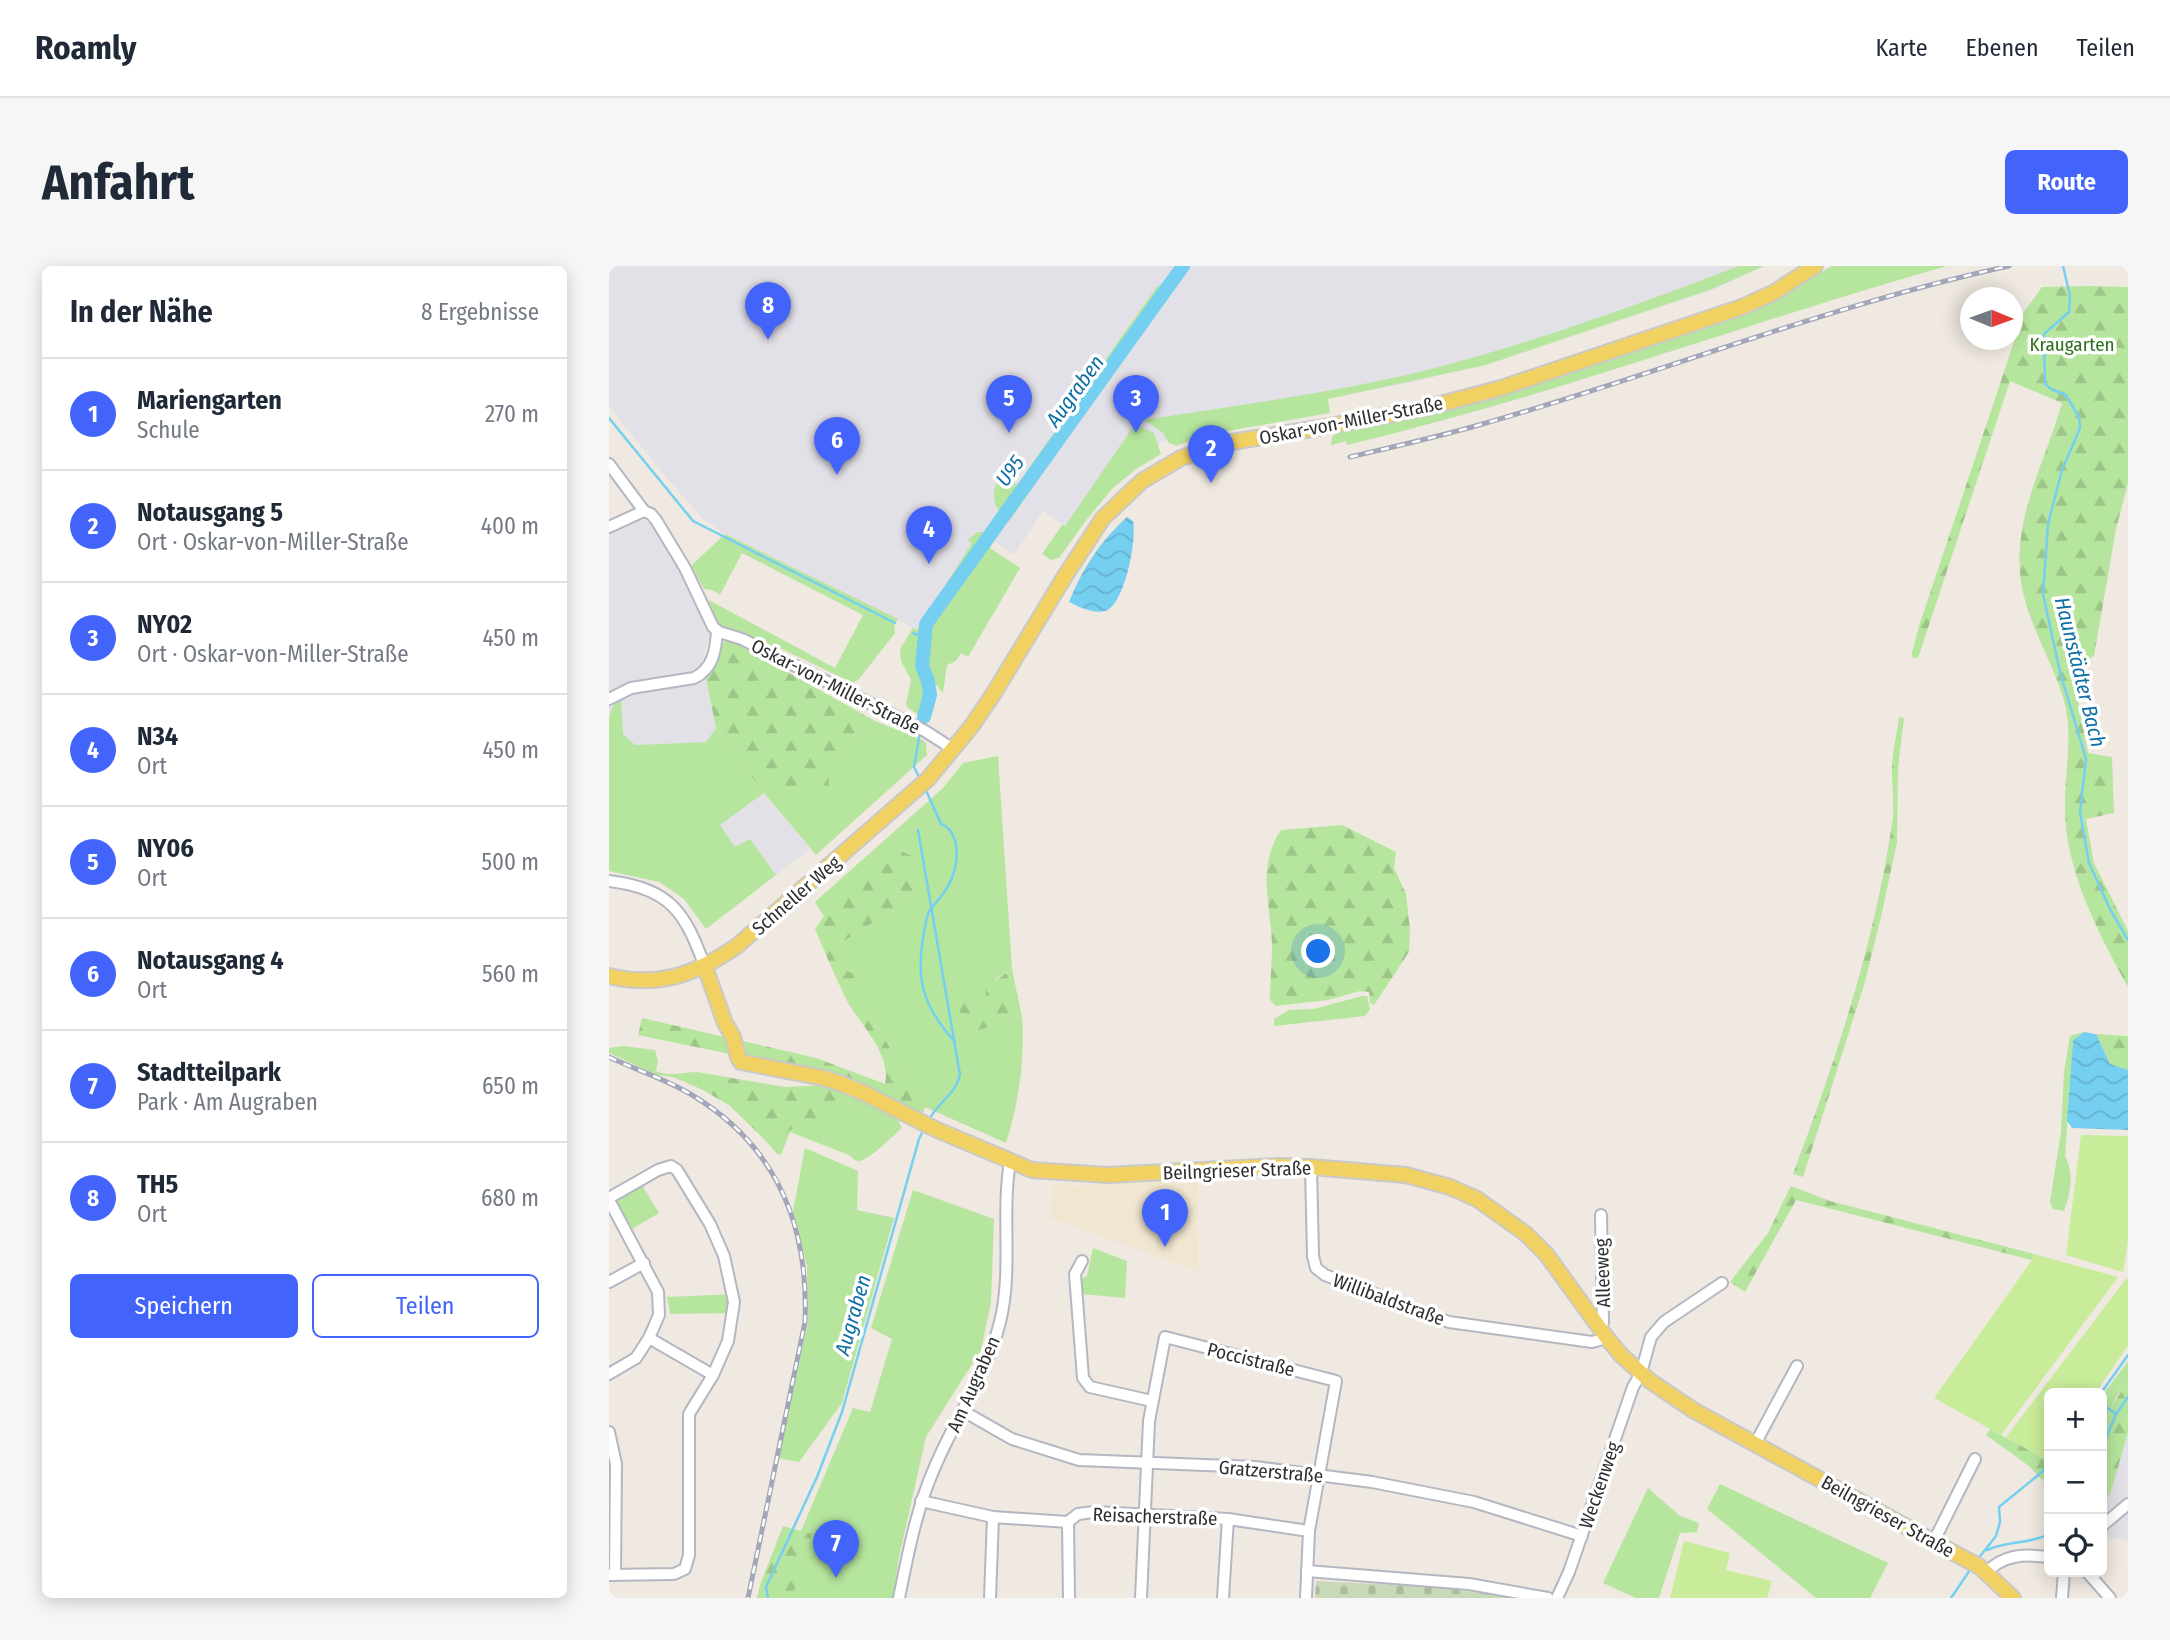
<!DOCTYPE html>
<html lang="de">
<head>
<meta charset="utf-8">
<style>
  :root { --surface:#fff; --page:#f6f6f7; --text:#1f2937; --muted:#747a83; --line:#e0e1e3; --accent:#4264fb }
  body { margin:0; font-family:"Fira Sans Condensed",sans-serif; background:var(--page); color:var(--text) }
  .controls { position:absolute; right:21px; bottom:21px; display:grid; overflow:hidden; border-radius:10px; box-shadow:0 4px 18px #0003 }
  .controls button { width:63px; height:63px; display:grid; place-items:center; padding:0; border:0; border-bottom:2px solid var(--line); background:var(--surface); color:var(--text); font:35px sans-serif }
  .compass { position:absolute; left:1351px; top:21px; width:63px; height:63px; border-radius:50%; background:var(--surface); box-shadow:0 4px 18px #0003; rotate:91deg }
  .you { position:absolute; left:710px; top:686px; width:24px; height:24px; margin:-18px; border:5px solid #fff; border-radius:50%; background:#1a73e8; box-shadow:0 0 0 10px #1a73e833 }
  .badge { display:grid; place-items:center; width:46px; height:46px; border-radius:50%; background:var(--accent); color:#fff; font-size:23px; font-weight:700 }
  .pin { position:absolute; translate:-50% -58px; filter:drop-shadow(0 2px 4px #0008) }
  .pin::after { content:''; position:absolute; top:37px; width:24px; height:21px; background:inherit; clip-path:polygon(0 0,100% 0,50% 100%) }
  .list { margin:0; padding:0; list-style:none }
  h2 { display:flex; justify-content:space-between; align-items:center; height:91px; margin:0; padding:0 28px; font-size:30px }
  h2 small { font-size:23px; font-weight:400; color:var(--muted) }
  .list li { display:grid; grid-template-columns:46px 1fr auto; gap:21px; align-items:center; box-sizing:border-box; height:112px; padding:0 28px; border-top:2px solid var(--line) }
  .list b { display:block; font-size:26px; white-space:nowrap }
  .list p { margin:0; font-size:23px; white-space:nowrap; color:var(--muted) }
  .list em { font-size:23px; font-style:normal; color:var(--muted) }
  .actions { display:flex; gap:14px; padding:21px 28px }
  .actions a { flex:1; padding:16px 0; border:2px solid var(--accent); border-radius:10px; text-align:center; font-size:24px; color:var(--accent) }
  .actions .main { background:var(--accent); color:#fff }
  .icon { flex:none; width:38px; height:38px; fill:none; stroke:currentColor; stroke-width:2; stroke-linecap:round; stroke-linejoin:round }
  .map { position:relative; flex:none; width:1519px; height:1332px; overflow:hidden; border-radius:10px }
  header { display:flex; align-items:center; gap:42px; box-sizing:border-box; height:98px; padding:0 35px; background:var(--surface); border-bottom:2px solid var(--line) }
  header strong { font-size:33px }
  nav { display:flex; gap:38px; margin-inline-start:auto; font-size:24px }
  .intro { display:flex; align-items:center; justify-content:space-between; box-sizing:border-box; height:168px; padding:0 42px }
  h1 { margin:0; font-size:49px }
  .button { padding:18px 32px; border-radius:10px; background:var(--accent); color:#fff; font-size:24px; font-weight:700 }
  main { display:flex; gap:42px; padding:0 42px }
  aside { flex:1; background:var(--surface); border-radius:10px; box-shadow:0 4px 18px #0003 }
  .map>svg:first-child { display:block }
  .industrial { fill:#e3e1e8 }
  .education { fill:#f0e6d1 }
  .green { fill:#b6e59e }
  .forest { fill:url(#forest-firs) }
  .cemetery { fill:url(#cemetery-stones) }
  .pitch { fill:#c9ec9a }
  .water { fill:url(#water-waves) }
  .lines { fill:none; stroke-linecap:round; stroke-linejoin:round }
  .stream { stroke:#75cff0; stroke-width:2.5 }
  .river { stroke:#75cff0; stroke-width:14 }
  .minor-casing { stroke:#b4b7c1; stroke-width:14 }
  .major-casing { stroke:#c9c9c9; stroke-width:18 }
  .minor { stroke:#fff; stroke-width:10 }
  .major { stroke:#f2d163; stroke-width:14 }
  .rail-casing { stroke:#a3a6b8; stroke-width:5 }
  .rail { stroke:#fff; stroke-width:2.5; stroke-dasharray:8; stroke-linecap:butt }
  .labels { text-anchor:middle; stroke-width:7; stroke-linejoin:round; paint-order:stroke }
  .park-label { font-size:19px; fill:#2c6e1b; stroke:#fff }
  .street-label { font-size:19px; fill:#2e2e2e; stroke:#fff }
  .water-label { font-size:21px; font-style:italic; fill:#0d6fa3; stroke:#fff }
</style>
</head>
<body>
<header>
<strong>Roamly</strong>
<nav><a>Karte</a><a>Ebenen</a><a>Teilen</a></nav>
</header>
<div class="intro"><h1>Anfahrt</h1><a class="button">Route</a></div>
<main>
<aside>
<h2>In der Nähe<small>8 Ergebnisse</small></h2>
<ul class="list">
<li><span class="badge">1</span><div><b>Mariengarten</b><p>Schule</p></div><em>270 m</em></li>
<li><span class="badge">2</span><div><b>Notausgang 5</b><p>Ort · Oskar-von-Miller-Straße</p></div><em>400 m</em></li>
<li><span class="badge">3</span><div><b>NY02</b><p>Ort · Oskar-von-Miller-Straße</p></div><em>450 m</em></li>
<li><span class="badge">4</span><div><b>N34</b><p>Ort</p></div><em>450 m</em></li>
<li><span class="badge">5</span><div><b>NY06</b><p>Ort</p></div><em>500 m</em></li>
<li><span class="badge">6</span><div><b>Notausgang 4</b><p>Ort</p></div><em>560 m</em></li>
<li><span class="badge">7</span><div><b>Stadtteilpark</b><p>Park · Am Augraben</p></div><em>650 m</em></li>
<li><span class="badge">8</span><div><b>TH5</b><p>Ort</p></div><em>680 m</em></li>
</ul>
<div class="actions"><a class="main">Speichern</a><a>Teilen</a></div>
</aside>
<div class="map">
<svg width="1519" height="1332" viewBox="0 0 1519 1332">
  <defs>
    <pattern id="forest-firs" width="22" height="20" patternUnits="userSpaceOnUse" patternTransform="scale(1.75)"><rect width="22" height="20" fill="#b6e59e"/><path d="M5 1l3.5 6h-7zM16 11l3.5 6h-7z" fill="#9dc588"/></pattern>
    <pattern id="cemetery-stones" width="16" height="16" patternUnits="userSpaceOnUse" patternTransform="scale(1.75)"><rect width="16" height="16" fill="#c8d9b8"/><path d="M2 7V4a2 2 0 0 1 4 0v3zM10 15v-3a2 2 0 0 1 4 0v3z" fill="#acbb9e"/></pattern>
    <pattern id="water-waves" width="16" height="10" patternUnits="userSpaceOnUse" patternTransform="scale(1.75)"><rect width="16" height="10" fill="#75cff0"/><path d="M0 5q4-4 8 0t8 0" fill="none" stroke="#66b2ce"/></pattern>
  </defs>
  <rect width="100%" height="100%" fill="#efe9e1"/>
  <g class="industrial">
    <path d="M0,0H1156L1103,24L876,97L805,116L590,156L507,200L500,196L456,260L434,245L405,289L371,266L307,364L279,348L114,267L93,252L62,217L0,141Z"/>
    <path d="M36,254L42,258L59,284L77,318L100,370L93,398L107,462L97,476L26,479L14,469L5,438L0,451V266L25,255Z"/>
    <path d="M155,527L201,583L167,609L141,573L126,581L111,559Z"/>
    <path d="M1519,1167V1275L1493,1270V1242L1502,1225Z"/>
  </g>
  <path class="education" d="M589,913V1005L441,952L445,918L467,920L493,917Z"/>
  <g class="green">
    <path d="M1130,0H1155L1103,23L877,99L719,133L721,147L595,169L567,180L560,177L553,166L535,154C629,139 725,127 818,104C924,77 1028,39 1130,0Z"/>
    <path d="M1223,0H1338C1140,56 947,129 746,177L738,179L737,175L722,179L723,171L729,165L899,126L1138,47L1163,35Z"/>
    <path d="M559,16L566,21L400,255C383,243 380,226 393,208L408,219L549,19L554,23Z"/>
    <path d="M526,158L545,167L552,188L527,203L503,223L478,253L450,292L442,294L433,288L453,259L456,260Z"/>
    <path d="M368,266H374L385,275L381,282L411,302L359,391L352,387L347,395L338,399L334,427L313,402L319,430L313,451L299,442L297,438L302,414L292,395L291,383L304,362L308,364L363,277L359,274Z"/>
    <path d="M116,268L289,353L285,359L286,367L250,413L244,417L171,382H161L112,359L103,348L100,334L226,402L254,349L133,287L111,329L103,324L95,323L83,301L84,298Z"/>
    <path d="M12,430L14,468L26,479L97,476L107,462L155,527L219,500L244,476L264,467L266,455L314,474L317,477L318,489L207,589L155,527L111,559L126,581L141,573L167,609L97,663L75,633L50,616L0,605V451L5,438Z"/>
    <path d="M389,490L403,703L387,713L376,739L365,742L353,714L343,717L357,768L413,751C416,794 410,836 397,877L316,841L313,833L250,732L227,680L309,628L215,650L206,636L334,522L354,497Z"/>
    <path d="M753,730H758L761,743L756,750L665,760V753L680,744L705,743Z"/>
    <path d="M1475,766L1464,774L1456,890C1465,907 1462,927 1455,945L1444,943L1441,936L1452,866L1455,806L1461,770Z"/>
    <path d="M14,780L46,784L49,795L47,805C59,811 75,806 88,806L92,823L64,811L48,809L0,787V782Z"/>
    <path d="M227,833H234L263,851L271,843L289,854L293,862C286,868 258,896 250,895C246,895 243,892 240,889L181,866L172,889L168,888L156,874L166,866L176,868L210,842Z"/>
    <path d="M196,882L249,905L248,944L285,952L233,1137L190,1196L169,1192L199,1056L198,1000L184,945Z"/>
    <path d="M33,919L50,947L21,964L4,934Z"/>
    <path d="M304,924L385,953L382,1037L372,1084L317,1171L290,1291L284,1332H158L189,1265H192L244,1142L261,1146L283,1073L262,1062Z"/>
    <path d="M484,982L518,995L516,1032L472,1028V1013L478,1010Z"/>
    <path d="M126,1028V1047L61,1048L58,1031Z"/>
    <path d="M1519,1095V1117L1507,1131L1493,1163V1130Z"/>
    <path d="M1111,1218L1279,1297L1261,1332H1207L1098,1243Z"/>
    <path d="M1039,1222L1071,1250L1090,1257L1088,1266L1071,1267L1050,1332H1027L994,1317Z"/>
  </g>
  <g class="forest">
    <path d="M1480,20L1519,21V217L1507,263L1485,390L1463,403L1479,487L1503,491L1505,547L1477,553L1485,597L1519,665V721C1489,667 1454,600 1456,537C1456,501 1465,466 1454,431C1441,389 1414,350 1411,306C1406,247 1438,191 1453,137L1401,115L1309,392L1302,391L1310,360L1415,46L1433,21Z"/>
    <path d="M121,374L266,455L264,467L244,476L219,500L220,525L155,527L107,462L97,413L109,396L112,379L116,375Z"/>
    <path d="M1290,451L1295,452L1289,502L1288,576L1272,651L1255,719L1194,911L1184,908C1227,794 1265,679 1283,558C1286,541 1283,522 1283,504C1283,487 1288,469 1290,451Z"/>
    <path d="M733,559L787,586L785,602L797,628L801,663L800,686L765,739L761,737L760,726L751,725L719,734L667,740L661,734C661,716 663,697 663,679C662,638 647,602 672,564Z"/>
    <path d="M288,583L309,593V628L227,680L238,705L248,709L252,723L250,732L313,833L316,841L314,847L309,849L223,809L29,769L33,752L207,792L276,818C283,786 248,756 235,729C225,707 215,685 206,663L215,650L213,638Z"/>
    <path d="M403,703L413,751L357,768L343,717L353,713L365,742L376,739L377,721Z"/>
    <path d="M1487,768L1519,770V804L1501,798Z"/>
    <path d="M88,806L176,821L214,819L271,843L263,851L234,833H227L225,841L219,846L210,842L208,856L201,862L196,858V853L175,869L166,866L156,874L120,839L92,823Z"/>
    <path d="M1182,920L1221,935L1425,988L1423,994L1187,934L1136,1026L1121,1016L1159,967Z"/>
    <path d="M1519,1117V1167L1502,1225L1493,1242C1493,1192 1484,1158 1519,1117Z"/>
    <path d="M1381,1163L1440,1195V1221L1420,1200L1377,1169Z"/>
    <path d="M174,1260L203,1268L183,1332H148L151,1319Z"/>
  </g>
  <path class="cemetery" d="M707,1315L827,1321L908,1332H706Z"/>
  <g class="pitch">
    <path d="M1472,869L1519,870V975L1514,1006L1457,989Z"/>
    <path d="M1425,988L1509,1011L1392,1169L1325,1132L1423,994Z"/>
    <path d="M1517,1013H1519V1080L1487,1126L1440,1127V1186L1435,1193L1397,1171Z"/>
    <path d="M1075,1275L1121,1287L1117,1304L1163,1315L1158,1332H1061Z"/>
  </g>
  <g class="water">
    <path d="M518,251L524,255C528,272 516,339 496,345C485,348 470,341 460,336C473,303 492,274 518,251Z"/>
    <path d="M1475,766L1487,768L1501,798L1519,804V864L1463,862L1458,855L1464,774Z"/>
  </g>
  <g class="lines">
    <g class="stream">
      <path d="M1454,0L1461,30L1460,46L1435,68L1436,118L1442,123L1457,129L1470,151L1471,162L1453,204L1439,258L1434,328L1451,406L1477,493L1471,546L1480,597L1501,643L1519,674"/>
      <path d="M0,152L84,255L286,357"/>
      <path d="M394,251L564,17"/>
      <path d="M304,367L314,371"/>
      <path d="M313,459L321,429L319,415L313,400L317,358L380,271"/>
      <path d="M311,513L305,501L311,466"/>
      <path d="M316,522L332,558C341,561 345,569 347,579C350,598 343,618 330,633C325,639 320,643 318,651C306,705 308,734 346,776"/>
      <path d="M309,564L351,809C347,828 328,837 320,854"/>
      <path d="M1492,1127L1519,1089"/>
      <path d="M1493,1138L1507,1148"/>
      <path d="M1493,1182L1507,1148L1519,1131"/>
      <path d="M1378,1284C1397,1275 1422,1278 1440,1268"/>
      <path d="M1369,1293L1387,1270L1391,1256L1390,1241L1433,1206L1440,1197"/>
      <path d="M159,1332L157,1321L208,1211L233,1146L310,873L315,863"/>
      <path d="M1342,1332L1363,1301"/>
    </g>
    <path class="river" d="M315,451L321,429L319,415L313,400L317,358L574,0"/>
    <defs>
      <g id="minor">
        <path d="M0,198L35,245L42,248L47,254L76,302L104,361L110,366L133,373L316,465L344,483"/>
        <path d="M0,261L35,245"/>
        <path d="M0,433L22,422L85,412C104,403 107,384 108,364"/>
        <path d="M0,615C62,623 76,646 96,701"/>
        <path d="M702,901L704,990L707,1002L716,1009L840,1056L983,1076L998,1072"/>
        <path d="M0,932L49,904L62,900L68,904L101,958L115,990L125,1036L119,1075L104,1109L80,1148V1289L76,1303L65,1308L0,1309"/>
        <path d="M0,934L49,1026L50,1049L40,1072L27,1092L0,1108"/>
        <path d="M473,995L466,1008L474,1112L481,1121L543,1135"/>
        <path d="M0,1016L35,997"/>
        <path d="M992,1065L994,1056L992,949"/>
        <path d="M40,1072L104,1109"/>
        <path d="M354,1145L403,1173L470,1194L646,1201L763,1216L865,1236L973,1270"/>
        <path d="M0,1166L7,1198L6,1309"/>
        <path d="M1146,1178L1188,1100"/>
        <path d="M312,1235L384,1251L459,1256L469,1248L485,1246L619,1253L700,1265"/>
        <path d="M459,1256L460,1332"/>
        <path d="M1493,1260L1519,1238"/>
        <path d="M1325,1275L1366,1193"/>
        <path d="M698,1305L860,1318L939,1332"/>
        <path d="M1478,1306L1501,1332"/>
        <path d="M1377,1307C1394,1288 1416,1288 1440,1291"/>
        <path d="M290,1332C299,1288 307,1244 325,1203C345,1154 378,1109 391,1056C404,1004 392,949 401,896"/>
        <path d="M381,1332L384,1251"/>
        <path d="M532,1332L540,1155L556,1071L727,1115L700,1265L697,1332"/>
        <path d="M614,1332L619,1253"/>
        <path d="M948,1332L960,1306L1024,1121L1032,1107L1042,1071L1055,1056L1113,1017"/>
        <path d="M1453,1332L1455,1306"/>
      </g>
      <g id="major">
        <path d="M96,701L116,757L124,771L129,791L132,796L215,812L233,818L255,827L326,863L423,904L499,909L669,900L702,901L797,909L841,921L868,933L917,968L937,988L998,1072L1012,1089L1041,1115L1084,1144L1358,1294L1371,1301L1404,1332"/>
        <path d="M0,710C50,722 87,708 128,680L319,513L362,461L385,427L456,310L494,252L533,215L572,192L617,177L715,161L817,142L892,122L1133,41L1164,27L1206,0"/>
      </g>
    </defs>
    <use href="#minor" class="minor-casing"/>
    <use href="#major" class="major-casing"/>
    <use href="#minor" class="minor"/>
    <use href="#major" class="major"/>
    <defs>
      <g id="rail">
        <path d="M741,191C784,181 828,171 870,159C1048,109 1219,39 1400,0"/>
        <path d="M0,791C27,804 57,813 83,829C168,880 200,959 196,1056L139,1332"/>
      </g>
    </defs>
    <use href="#rail" class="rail-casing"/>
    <use href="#rail" class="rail"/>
  </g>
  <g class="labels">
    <g class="park-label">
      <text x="1463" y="85">Kraugarten</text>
    </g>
    <g class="street-label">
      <text transform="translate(742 154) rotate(-11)" y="7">Oskar-von-Miller-Straße</text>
      <text transform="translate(227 420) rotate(27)" y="7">Oskar-von-Miller-Straße</text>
      <text transform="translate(187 629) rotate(-41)" y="7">Schneller Weg</text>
      <text transform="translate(628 904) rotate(-2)" y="7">Beilngrieser Straße</text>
      <text transform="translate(993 1007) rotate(-92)" y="7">Alleeweg</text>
      <text transform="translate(780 1033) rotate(20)" y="7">Willibaldstraße</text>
      <text transform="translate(642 1093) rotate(14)" y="7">Poccistraße</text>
      <text transform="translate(364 1118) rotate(-66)" y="7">Am Augraben</text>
      <text transform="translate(662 1205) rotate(5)" y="7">Gratzerstraße</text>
      <text transform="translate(990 1219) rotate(-71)" y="7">Weckenweg</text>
      <text transform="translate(546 1250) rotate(2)" y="7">Reisacherstraße</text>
      <text transform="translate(1279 1250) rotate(29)" y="7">Beilngrieser Straße</text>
    </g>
    <g class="water-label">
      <text transform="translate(466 125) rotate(-54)" y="7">Augraben</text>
      <text transform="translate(401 205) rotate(-54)" y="7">U95</text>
      <text transform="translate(1471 406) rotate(76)" y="7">Haunstädter Bach</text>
      <text transform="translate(244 1049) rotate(-74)" y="7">Augraben</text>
    </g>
  </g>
</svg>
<div class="controls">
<button>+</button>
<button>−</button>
<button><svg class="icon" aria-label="locate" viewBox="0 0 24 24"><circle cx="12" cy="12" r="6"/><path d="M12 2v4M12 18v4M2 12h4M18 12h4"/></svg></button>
</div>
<svg class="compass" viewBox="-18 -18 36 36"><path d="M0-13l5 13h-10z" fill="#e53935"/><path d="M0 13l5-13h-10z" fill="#747a83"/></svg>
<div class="you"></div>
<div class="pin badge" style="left:556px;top:981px">1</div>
<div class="pin badge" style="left:602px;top:217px">2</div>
<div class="pin badge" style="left:527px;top:167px">3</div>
<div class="pin badge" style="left:320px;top:298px">4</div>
<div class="pin badge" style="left:400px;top:167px">5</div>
<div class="pin badge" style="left:228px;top:209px">6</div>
<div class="pin badge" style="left:227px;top:1312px">7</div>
<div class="pin badge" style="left:159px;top:74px">8</div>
</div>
</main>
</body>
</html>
